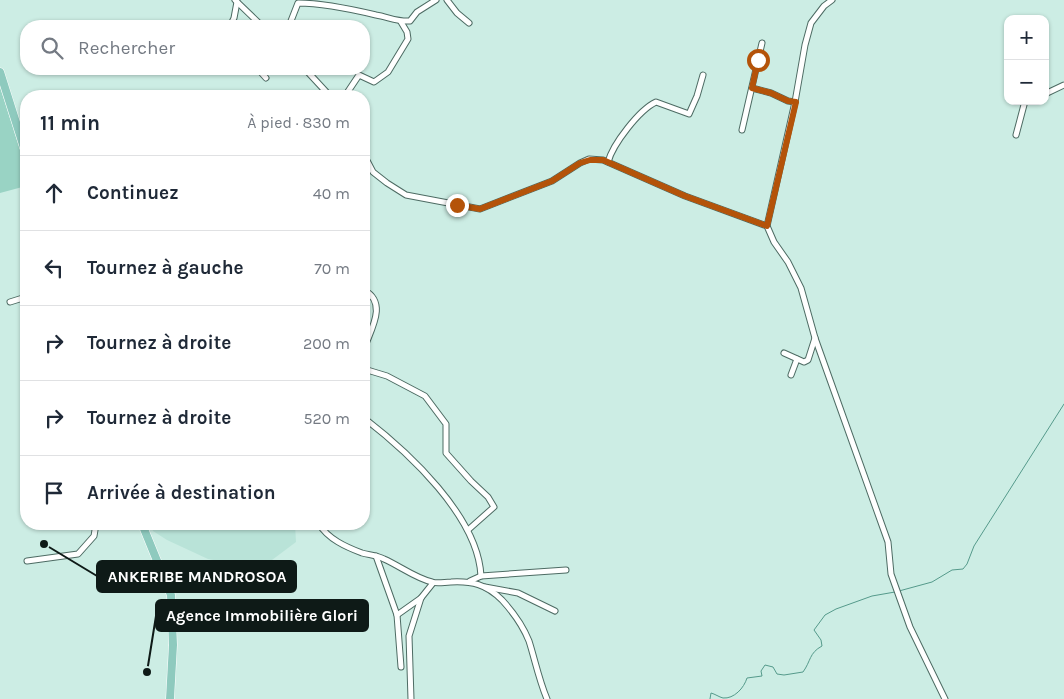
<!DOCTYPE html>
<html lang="fr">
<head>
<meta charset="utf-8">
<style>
  :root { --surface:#fff; --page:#f6f6f7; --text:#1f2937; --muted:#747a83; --line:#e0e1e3 }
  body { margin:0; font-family:Karla,sans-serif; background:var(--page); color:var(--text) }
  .controls { position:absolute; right:15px; top:15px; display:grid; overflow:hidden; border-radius:10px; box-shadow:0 1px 4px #0004 }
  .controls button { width:45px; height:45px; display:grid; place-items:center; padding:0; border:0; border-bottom:1px solid var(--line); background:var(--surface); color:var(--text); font:25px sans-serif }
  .stop { position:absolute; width:15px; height:15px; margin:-11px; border:4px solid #b45309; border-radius:50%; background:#fff }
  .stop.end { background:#b45309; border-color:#fff; box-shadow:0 1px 5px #0008 }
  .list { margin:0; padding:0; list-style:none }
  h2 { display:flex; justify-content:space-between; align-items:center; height:65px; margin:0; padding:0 20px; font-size:21px }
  h2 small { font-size:16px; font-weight:400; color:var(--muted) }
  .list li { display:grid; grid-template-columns:32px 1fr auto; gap:15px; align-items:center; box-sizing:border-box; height:75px; padding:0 20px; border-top:1px solid var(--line) }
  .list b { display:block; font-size:19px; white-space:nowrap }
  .list em { font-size:16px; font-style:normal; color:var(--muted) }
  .icon { flex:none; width:28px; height:28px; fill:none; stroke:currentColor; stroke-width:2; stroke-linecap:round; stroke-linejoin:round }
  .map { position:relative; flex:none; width:1064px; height:699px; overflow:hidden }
  .search { position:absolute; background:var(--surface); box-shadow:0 1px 4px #0004; left:20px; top:20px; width:350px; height:55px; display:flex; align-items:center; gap:12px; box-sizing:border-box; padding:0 18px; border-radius:20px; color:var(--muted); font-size:19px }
  .panel { position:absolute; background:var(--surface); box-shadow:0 1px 4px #0004; left:20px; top:90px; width:350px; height:440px; border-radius:20px }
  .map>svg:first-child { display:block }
  .built { fill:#b9e3d8 }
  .garden { fill:#99d3c4 }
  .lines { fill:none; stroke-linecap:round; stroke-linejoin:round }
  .stream { stroke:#559a8b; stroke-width:1 }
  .street-casing { stroke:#4d6b63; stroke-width:7 }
  .primary-casing { stroke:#fff; stroke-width:9 }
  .street { stroke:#fff; stroke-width:5 }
  .primary { stroke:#8ecabe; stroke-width:8 }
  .route { stroke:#b45309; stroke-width:6 }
  .leader { fill:none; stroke:#0e1a17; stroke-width:2 }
  .callout-dot { fill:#0e1a17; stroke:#ccede4; stroke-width:2 }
  .callout { fill:#0e1a17; stroke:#0e1a17; stroke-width:2 }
  .callout-label { font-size:16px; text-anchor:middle; font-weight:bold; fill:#fff }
</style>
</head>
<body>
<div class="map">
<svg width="1064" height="699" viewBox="0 0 1064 699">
  <rect width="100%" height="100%" fill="#ccede4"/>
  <path class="built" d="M151,524H295L296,542L260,569L208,559L167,540L153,531Z"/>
  <path class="garden" d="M0,87L26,169V186L0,193Z"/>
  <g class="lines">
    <g class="stream">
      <path d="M899,591L932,582L952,570L963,569L967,564L974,546L1064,404"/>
      <path d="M710,699L711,693C715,694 719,697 723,698C734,699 744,688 747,678L762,676L761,671L765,665L773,667L777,674L784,675L803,672C811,661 809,653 822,646L821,640L814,630L825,615L836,609L872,596L895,592"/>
    </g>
    <defs>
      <g id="street">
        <path d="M235,0L262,26"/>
        <path d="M447,0L457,13L469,23"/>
        <path d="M230,26L234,18L237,2"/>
        <path d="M289,26L298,3C324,3 351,9 376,15C388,17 398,22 410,21L417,12L436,0"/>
        <path d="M258,69L266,78"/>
        <path d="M305,69L330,96"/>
        <path d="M752,88L771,93L788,101L795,102"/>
        <path d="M1045,94L1064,85"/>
        <path d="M345,96L359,75L374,82L388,72L408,39L407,32L401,22"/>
        <path d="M742,130L762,43"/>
        <path d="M1016,135L1025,101"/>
        <path d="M364,155L373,172L387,183L406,195L480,209L552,181L580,163L589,159L603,160L685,196L767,226L774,242L788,262L801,288L815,338L888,542L891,574L910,627L945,699"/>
        <path d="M608,162C613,144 639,110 656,102L689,114L697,96L703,75"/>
        <path d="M767,226L795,102L805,45L811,23L824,6L832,0"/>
        <path d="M364,290C388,303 371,329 364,349"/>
        <path d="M10,302L26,297"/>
        <path d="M784,353L804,362L808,360L815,338"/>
        <path d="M364,369L387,376L425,396L446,424V453L471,481L488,497L494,507L468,530"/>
        <path d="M791,375L797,359"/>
        <path d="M364,418C408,452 478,516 481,576"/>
        <path d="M319,524C328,539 346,547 362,553C369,555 377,555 384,559C400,566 415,578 432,582C437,584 445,582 451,582C472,581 486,584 502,600C513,612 523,626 529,641C535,660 539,680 547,699"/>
        <path d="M376,556L397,615L401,667"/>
        <path d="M27,561L78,554L94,536L96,524"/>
        <path d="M470,581L481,576L566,570"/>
        <path d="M485,587L518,593L555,611"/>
        <path d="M397,615L421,598"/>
        <path d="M411,699L409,636L421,598L433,583"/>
      </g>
      <g id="primary">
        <path d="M0,72L26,154"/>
        <path d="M142,524L171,595L173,645L170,699"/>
      </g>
    </defs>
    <use href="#street" class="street-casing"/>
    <use href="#primary" class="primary-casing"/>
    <use href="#street" class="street"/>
    <use href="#primary" class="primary"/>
  </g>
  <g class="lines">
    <path class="route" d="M457,205L480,209L552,181L580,163L590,160H603L685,196L767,226L796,102L788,101L771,93L752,88L758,60"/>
  </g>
  <path class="leader" d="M44 544L97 576M147 672L156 616"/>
  <g class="callout-dot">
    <circle cx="44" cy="544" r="5"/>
    <circle cx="147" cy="672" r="5"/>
  </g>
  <g class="callout">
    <rect x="97" y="561" width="199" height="31" rx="5"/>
    <rect x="156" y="600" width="212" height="31" rx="5"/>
  </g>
  <g class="callout-label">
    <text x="197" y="582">ANKERIBE MANDROSOA</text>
    <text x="262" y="621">Agence Immobilière Glori</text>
  </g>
</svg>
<div class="controls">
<button>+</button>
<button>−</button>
</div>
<div class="stop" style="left:758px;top:60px"></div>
<div class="stop end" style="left:457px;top:205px"></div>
<div class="search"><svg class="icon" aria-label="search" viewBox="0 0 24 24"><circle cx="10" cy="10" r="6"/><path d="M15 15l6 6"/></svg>Rechercher</div>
<section class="panel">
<h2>11 min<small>À pied · 830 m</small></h2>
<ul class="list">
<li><svg class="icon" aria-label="ahead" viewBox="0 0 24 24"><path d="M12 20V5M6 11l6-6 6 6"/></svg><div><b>Continuez</b></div><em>40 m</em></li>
<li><svg class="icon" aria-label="left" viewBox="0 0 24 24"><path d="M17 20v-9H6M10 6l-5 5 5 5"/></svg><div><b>Tournez à gauche</b></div><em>70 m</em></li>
<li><svg class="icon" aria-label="right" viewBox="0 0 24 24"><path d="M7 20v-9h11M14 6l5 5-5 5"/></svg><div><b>Tournez à droite</b></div><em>200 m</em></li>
<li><svg class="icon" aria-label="right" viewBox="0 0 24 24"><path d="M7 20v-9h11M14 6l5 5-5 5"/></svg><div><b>Tournez à droite</b></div><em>520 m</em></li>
<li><svg class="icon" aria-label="arrive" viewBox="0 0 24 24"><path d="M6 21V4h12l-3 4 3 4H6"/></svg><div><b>Arrivée à destination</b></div></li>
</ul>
</section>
</div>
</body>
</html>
